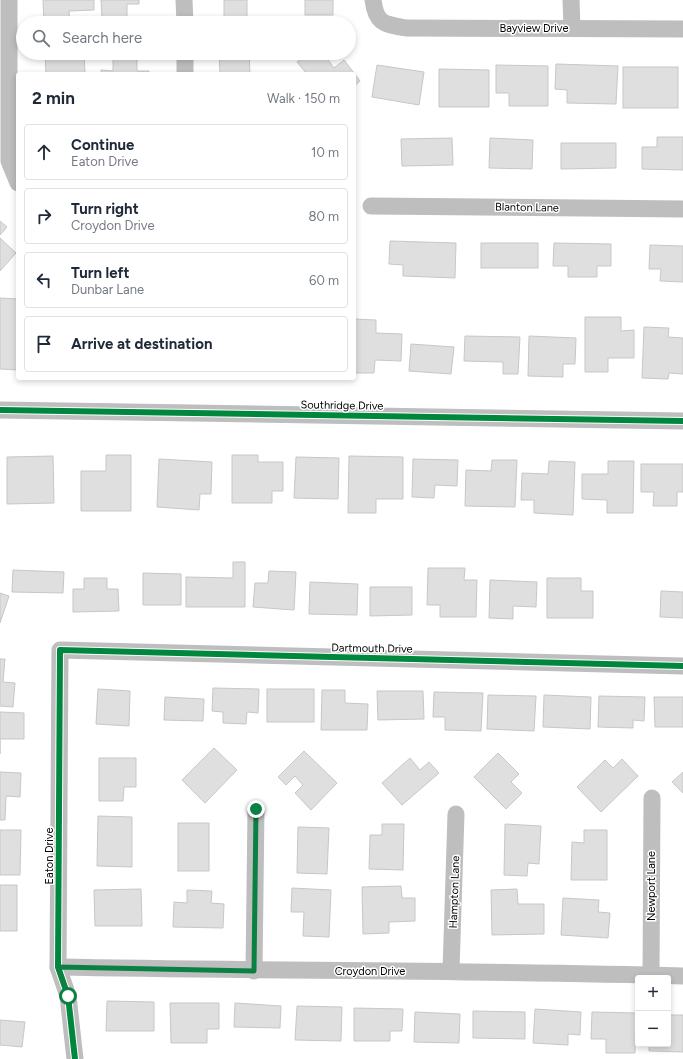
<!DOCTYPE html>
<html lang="en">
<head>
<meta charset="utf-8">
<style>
  :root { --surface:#fff; --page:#f2f2f3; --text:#1f2937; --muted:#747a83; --line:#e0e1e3 }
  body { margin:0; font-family:Figtree,sans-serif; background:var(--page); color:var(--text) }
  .controls { position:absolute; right:12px; bottom:12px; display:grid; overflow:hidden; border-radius:4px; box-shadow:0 2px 6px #0003 }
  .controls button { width:36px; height:36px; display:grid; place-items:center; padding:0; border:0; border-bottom:1px solid var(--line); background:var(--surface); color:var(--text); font:20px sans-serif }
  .stop { position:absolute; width:12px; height:12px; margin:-9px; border:3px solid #0b8043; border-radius:50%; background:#fff }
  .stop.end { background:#0b8043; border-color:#fff; box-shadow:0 1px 4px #0008 }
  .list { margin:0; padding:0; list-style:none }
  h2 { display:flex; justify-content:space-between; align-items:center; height:52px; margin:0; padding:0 16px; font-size:17px }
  h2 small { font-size:13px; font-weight:400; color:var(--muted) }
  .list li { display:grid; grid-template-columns:26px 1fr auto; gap:12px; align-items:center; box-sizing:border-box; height:56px; margin:0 8px 8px; padding:0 8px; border:1px solid var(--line); border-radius:4px }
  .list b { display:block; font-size:15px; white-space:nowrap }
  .list p { margin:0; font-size:13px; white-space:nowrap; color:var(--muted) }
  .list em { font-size:13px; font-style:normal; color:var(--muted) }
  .icon { flex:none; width:22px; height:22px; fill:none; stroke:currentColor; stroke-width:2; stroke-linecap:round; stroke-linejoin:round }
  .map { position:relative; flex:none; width:683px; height:1059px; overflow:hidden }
  .search { position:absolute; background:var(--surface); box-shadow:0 2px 6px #0003; left:16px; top:16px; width:340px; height:44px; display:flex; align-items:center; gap:10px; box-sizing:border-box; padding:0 14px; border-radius:22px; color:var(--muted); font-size:15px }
  .panel { position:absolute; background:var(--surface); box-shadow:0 2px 6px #0003; left:16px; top:72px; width:340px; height:308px; border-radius:4px }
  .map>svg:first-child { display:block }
  .building { fill:#dfdfdf; stroke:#c7c7c7 }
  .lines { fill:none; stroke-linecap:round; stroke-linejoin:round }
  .minor { stroke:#bebebe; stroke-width:17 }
  .cycleway-casing { stroke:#fff; stroke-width:8 }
  .cycleway { stroke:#00873e; stroke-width:6 }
  .route { stroke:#0b8043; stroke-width:5 }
  .labels { text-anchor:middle; stroke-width:3; stroke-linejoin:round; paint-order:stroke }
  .street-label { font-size:11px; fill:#000; stroke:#fff }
</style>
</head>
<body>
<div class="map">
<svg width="683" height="1059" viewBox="0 0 683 1059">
  <rect width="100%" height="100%" fill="#fff"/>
  <g class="building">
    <path d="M43,0H94V10L69,11L70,23H44Z"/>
    <path d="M101,0H139V4H127V18L102,19Z"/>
    <rect x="224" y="0" width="23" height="22"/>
    <rect x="305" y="0" width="28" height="15"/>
    <path d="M45,53H84L85,74H46Z"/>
    <path d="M101,53H137V71H149V74H101V70L113,71V59H101Z"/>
    <path d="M219,53H249L250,74H220Z"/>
    <path d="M309,53H323L334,68L344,60L360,81L354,86V74H307L297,62Z"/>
    <path d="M556,64L618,66L616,104L567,103V90L555,89Z"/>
    <path d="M377,65L424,72L419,105L372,97Z"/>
    <path d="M496,65L548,66V106H509V93H496Z"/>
    <rect x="623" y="67" width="55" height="41"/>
    <path d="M439,69L489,70V107H439Z"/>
    <path d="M657,137H683V170L642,169V147H657Z"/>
    <path d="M452,138L453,165L402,166L401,139Z"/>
    <path d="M490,138L533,140L532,169L489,168Z"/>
    <path d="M561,143H616V168L561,169Z"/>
    <path d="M0,221L7,227L0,235Z"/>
    <path d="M0,238L16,253L0,271Z"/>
    <path d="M390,241L456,243L455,278L403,276V265L389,264Z"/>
    <rect x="481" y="243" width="57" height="25"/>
    <path d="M554,243L611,244V266H597V277H568V266H553Z"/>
    <path d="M650,245L683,246V282L660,281L661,269H649Z"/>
    <path d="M0,298L18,299V370L0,369Z"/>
    <path d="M585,317H621V331L634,330V358H608V372H585Z"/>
    <path d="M354,319L376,320V333L402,334L401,361L375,360L374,373H354Z"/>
    <path d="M644,327L669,328L668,337L683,338V374L669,373L668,379L642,378Z"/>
    <path d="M465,336L520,337L518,374H503V362L464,361Z"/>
    <path d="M529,336L576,338L575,364H563V377L528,376Z"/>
    <path d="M411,344L454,347L451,374L409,371Z"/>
    <path d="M106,455H131V511H81V471H106Z"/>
    <path d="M232,455H258V462H283V491H272V503H232Z"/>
    <path d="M53,456L54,503L7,504V457Z"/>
    <path d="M349,456L403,457V499H376V513H348Z"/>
    <path d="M296,457L339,458L338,499L294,498Z"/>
    <path d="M159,459L212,462L211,494H200L199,510L157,507Z"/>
    <path d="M413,459L458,460L457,486L435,485L434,498L412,497Z"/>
    <path d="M492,460H517L515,507L465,506L466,470L491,471Z"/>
    <path d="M549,461L575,462L573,515L534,513V500H521L522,473L548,474Z"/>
    <path d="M608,461H634L633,513H607V500L582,499V474H608Z"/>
    <path d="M641,464H683V492H677V506H653L654,492H641Z"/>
    <path d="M233,562H245V607H186V577L233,578Z"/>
    <path d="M428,568H465L464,580H477L476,617H440V605H427Z"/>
    <path d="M13,570L64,572L63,593L12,592Z"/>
    <path d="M269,571L296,572L294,610L253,607L255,583H268Z"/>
    <path d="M143,573L181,574V605H143Z"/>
    <path d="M84,578H107V589H118L119,611L73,612V589H84Z"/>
    <path d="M547,578H581V591H593V618H547Z"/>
    <path d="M490,580L537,582L536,607L513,606V619L489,618Z"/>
    <path d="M310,582L358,584L357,615L309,614Z"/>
    <path d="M370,587H412V615L370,616Z"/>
    <path d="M661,591L683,592V618L660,617Z"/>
    <path d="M0,593L9,596L0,623Z"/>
    <path d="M0,659H5L3,682L15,683L13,707L0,706Z"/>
    <path d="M213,688L259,689L258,713L247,712L246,724L223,723V712L212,711Z"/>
    <path d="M98,689L130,691L129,726L96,724Z"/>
    <rect x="267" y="689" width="47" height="33"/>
    <path d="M322,690H345V703L368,704L367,730H321Z"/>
    <path d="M377,691H423L424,719L378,720Z"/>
    <path d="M434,692L483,693L481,731L445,730V717H433Z"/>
    <path d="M488,695L536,696L534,731L487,729Z"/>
    <path d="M544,695L591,697L590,729L543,727Z"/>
    <path d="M599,696L645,697L644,721L633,720V728L598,727Z"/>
    <path d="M165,697L204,699L203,721L164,720Z"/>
    <path d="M654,697H683V727H655Z"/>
    <path d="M0,712L24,713V739H0V754Z"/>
    <path d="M214,748L237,770L205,803L182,780Z"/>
    <path d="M304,751L337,783L311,810L295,793L303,785L295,776L286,785L278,777Z"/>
    <path d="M498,753L519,774L511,782L522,793L506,809L474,777Z"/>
    <path d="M99,758H136V787H124L123,801H99Z"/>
    <path d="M410,758L420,770L429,762L439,773L402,805L382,783Z"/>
    <path d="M622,759L638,776L601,812L577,787L605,760L613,768Z"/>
    <path d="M0,772L21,773L20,797L6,796L5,820H0Z"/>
    <path d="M683,772V793L672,782Z"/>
    <path d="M98,816L132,817V867L97,866Z"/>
    <rect x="178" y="823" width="31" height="48"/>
    <path d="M382,824H404L403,870L369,869L370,835H382Z"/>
    <path d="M505,824L541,826L539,864L528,863L527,876L504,875Z"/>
    <path d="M298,827L329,828L327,874L297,873Z"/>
    <path d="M0,830H21L20,875H0Z"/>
    <path d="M584,830H607V880H571L572,842L584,843Z"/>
    <rect x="0" y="885" width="17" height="46"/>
    <path d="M401,886L402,898H415V921L389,922V933L363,934L362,887Z"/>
    <path d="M292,888L331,890L329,937L303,936L304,912H291Z"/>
    <path d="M141,889L142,926H95L94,890Z"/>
    <path d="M517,889L518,904H544V934L492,935L491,890Z"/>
    <path d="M187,890L212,891L211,903L224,904L223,928L173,927L174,902L187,903Z"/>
    <path d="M563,898L599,900L598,912L610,913L608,938L561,935Z"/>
    <path d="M107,1001L154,1002V1031H106Z"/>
    <path d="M170,1003H219V1029H207V1043H171Z"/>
    <path d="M235,1003L281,1006L280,1028L234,1027Z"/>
    <path d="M297,1006L342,1007L341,1041L295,1040Z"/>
    <path d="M354,1008L403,1009L402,1031H390V1041H354Z"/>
    <path d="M535,1009L581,1012L580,1035L568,1034V1045L533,1043Z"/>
    <path d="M473,1011L525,1012V1039L473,1038Z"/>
    <path d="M415,1012L460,1014L459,1043L414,1042Z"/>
    <path d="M592,1012L636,1013L635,1053H606V1039H591Z"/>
    <path d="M668,1015H683V1052L649,1051V1044H668Z"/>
    <path d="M0,1020L25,1022L22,1047L0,1045Z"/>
  </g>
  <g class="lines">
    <g class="minor">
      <path d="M9,0V161L18,183"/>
      <path d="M184,0L185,23"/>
      <path d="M373,0C376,24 384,24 406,28L683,29"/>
      <path d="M571,0L572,28"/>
      <path d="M185,53V74"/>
      <path d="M371,206L683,209"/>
      <path d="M0,410L683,421"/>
      <path d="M58,967C266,971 475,970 683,976"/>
      <path d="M451,970L456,814"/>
      <path d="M254,971L256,809"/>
      <path d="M651,975L652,798"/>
      <path d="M75,1059L68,996L58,967L60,650L683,666"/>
    </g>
    <defs>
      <g id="cycleway">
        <path d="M0,410L683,421"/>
        <path d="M75,1059L68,996L58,967L60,650L683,666"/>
      </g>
    </defs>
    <use href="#cycleway" class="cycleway-casing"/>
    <use href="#cycleway" class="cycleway"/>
  </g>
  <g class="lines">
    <path class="route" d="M68,996L58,967L254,971L256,809"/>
  </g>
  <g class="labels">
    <g class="street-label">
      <text x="534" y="32">Bayview Drive</text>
      <text transform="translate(527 207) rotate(1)" y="4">Blanton Lane</text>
      <text transform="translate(342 405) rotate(1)" y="4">Southridge Drive</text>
      <text transform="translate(372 648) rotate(1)" y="4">Dartmouth Drive</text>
      <text transform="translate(49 856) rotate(-90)" y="4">Eaton Drive</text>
      <text transform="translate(651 886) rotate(-90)" y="4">Newport Lane</text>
      <text transform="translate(454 892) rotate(-88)" y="4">Hampton Lane</text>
      <text x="370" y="975">Croydon Drive</text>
    </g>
  </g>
</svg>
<div class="controls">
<button>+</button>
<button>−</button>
</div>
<div class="stop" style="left:68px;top:996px"></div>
<div class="stop end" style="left:256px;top:809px"></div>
<div class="search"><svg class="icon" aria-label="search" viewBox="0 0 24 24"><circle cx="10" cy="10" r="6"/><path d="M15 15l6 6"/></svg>Search here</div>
<section class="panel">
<h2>2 min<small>Walk · 150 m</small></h2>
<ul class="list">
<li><svg class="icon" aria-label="ahead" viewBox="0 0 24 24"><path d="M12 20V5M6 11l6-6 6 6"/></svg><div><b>Continue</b><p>Eaton Drive</p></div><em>10 m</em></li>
<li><svg class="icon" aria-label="right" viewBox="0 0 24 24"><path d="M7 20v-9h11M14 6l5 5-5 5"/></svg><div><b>Turn right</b><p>Croydon Drive</p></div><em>80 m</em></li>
<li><svg class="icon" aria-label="left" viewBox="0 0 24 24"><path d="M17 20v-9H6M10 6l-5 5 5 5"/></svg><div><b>Turn left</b><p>Dunbar Lane</p></div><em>60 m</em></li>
<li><svg class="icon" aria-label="arrive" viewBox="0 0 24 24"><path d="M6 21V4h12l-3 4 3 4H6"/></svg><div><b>Arrive at destination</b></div></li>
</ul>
</section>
</div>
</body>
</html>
